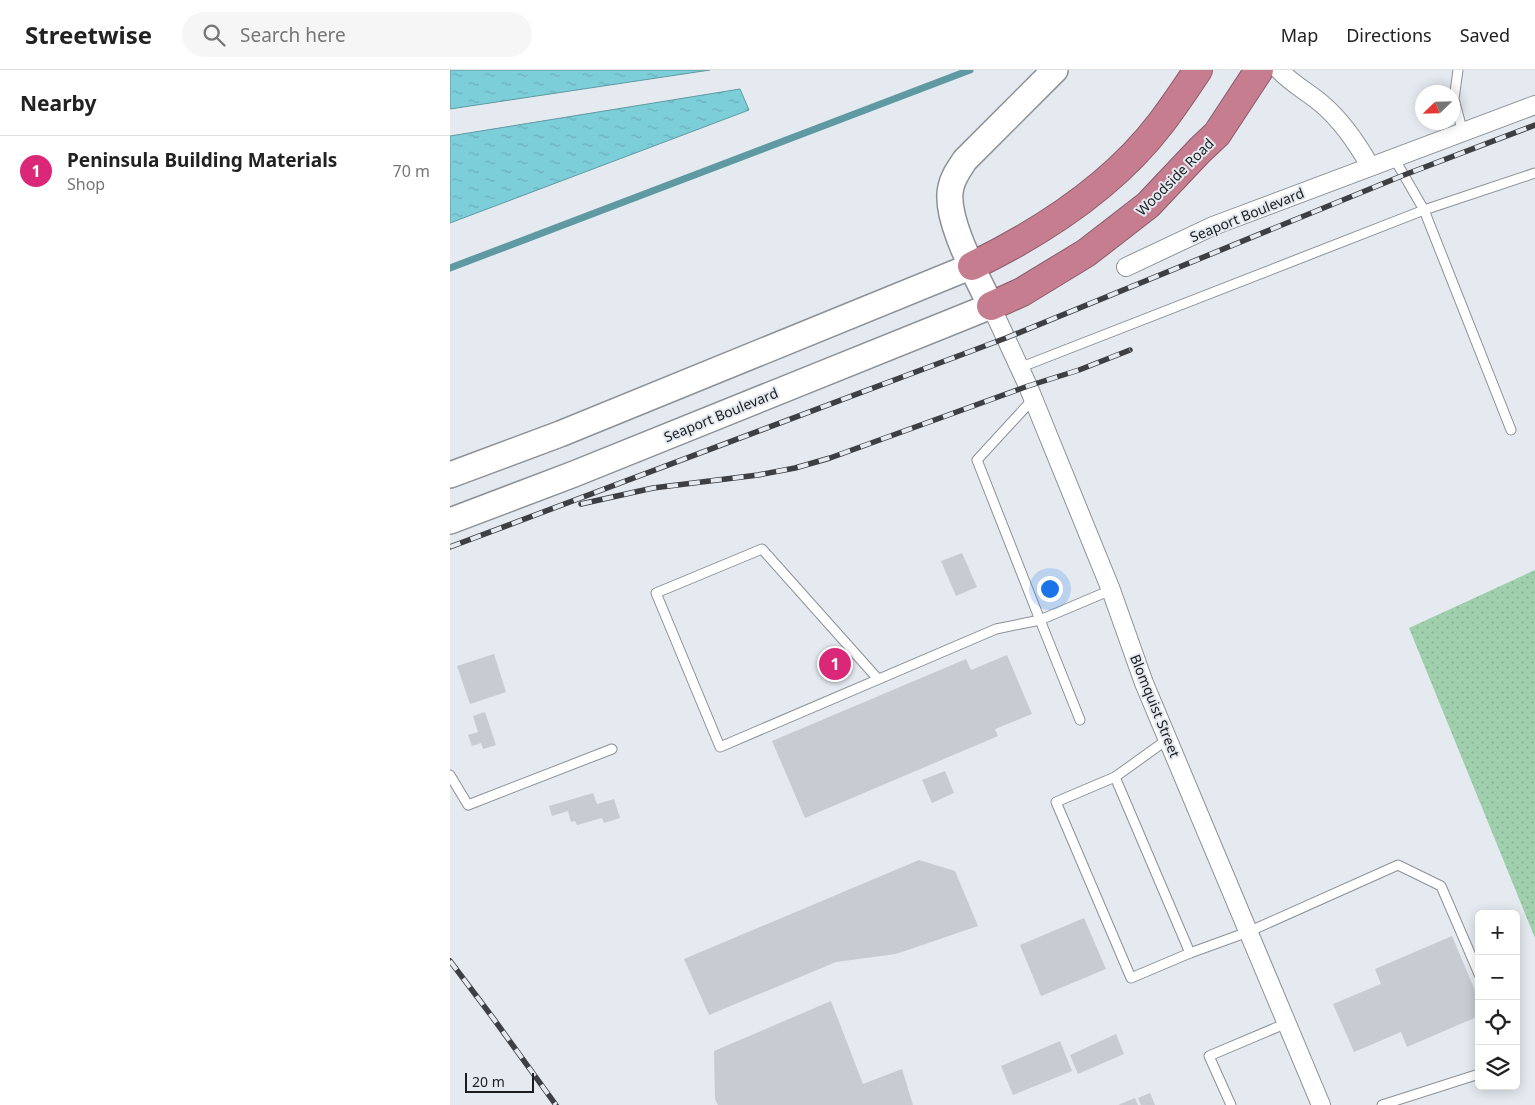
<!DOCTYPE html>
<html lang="en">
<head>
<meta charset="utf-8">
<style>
  :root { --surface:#fff; --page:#f6f6f6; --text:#222; --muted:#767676; --line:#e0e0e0; --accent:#db2777 }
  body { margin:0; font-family:"Noto Sans",sans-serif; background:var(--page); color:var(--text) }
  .controls { position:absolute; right:15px; bottom:15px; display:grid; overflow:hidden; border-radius:8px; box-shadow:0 2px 12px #0003 }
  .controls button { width:45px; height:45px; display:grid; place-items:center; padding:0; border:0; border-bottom:1px solid var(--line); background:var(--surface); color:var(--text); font:25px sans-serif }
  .compass { position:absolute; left:965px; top:15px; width:45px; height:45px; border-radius:50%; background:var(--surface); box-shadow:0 2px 12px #0003; rotate:247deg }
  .scale { position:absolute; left:15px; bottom:12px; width:69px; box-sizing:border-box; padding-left:5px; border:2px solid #1b1d20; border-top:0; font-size:14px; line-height:18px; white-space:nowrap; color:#1b1d20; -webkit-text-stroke:4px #e4eaf0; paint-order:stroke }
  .you { position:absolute; left:599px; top:518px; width:18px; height:18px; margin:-12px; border:4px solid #fff; border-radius:50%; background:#1a73e8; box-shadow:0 0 0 8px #1a73e833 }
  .badge { display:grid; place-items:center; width:32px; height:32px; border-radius:50%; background:var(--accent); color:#fff; font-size:16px; font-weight:700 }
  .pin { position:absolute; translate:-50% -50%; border:2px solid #fff; box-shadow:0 1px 5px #0006 }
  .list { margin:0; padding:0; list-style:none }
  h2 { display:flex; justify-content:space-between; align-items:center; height:65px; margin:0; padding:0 20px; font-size:21px }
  h2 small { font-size:16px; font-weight:400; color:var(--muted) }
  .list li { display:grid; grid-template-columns:32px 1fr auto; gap:15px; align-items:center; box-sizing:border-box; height:70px; padding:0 20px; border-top:1px solid var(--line) }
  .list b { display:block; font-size:19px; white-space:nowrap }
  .list p { margin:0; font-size:16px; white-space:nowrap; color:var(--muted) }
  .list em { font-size:16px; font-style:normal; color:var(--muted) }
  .icon { flex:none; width:28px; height:28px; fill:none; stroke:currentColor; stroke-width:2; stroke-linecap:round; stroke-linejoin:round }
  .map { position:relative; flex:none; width:1085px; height:1035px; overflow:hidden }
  header { display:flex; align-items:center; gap:30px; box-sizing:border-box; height:70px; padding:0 25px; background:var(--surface); border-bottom:1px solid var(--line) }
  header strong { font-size:24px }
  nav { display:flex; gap:28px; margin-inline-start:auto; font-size:18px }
  .search { width:350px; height:45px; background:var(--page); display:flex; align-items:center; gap:12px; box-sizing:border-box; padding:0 18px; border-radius:28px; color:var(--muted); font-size:19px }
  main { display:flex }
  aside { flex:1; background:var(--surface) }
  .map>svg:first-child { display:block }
  .grass { fill:url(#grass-dots) }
  .water { fill:url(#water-ripples); stroke:#5f99a2 }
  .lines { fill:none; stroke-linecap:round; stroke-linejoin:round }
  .stream { stroke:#5f99a2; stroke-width:7 }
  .building { fill:#c7ccd2 }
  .lane-casing { stroke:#8c9197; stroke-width:11 }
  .street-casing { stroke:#8c9197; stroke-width:20 }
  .secondary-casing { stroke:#8c9197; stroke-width:28 }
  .highway-casing { stroke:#8a5b69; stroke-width:30 }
  .lane { stroke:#fff; stroke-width:9 }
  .street { stroke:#fff; stroke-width:18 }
  .secondary { stroke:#fff; stroke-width:25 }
  .highway { stroke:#c67d90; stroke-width:28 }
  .rail-casing { stroke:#3d3f43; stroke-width:5.5 }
  .rail { stroke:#e4eaf0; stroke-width:4; stroke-dasharray:11; stroke-linecap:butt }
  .labels { text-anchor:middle; stroke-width:4; stroke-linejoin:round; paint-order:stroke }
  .street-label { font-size:14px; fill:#1b1d20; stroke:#e4eaf0 }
</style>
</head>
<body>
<header>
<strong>Streetwise</strong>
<div class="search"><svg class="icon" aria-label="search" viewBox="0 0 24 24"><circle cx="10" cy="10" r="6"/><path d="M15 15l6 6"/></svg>Search here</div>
<nav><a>Map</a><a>Directions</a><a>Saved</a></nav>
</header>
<main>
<aside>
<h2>Nearby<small></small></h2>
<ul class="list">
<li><span class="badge">1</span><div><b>Peninsula Building Materials</b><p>Shop</p></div><em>70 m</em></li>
</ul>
</aside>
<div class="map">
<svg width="1085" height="1035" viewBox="0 0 1085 1035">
  <defs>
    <pattern id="grass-dots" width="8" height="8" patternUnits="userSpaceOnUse" patternTransform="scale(1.25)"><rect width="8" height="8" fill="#9fcfac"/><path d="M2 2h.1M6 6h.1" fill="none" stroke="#88b194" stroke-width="1.8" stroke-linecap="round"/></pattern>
    <pattern id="water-ripples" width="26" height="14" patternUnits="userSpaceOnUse" patternTransform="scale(1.25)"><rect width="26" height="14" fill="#7cced9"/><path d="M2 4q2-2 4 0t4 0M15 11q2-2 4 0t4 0" fill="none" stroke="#6bb0ba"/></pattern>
  </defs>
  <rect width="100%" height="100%" fill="#e4eaf0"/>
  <path class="grass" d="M1085,500V868L959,558Z"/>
  <g class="water">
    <path d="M0,0H260L0,39Z"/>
    <path d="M290,19L299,40L0,153V66Z"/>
  </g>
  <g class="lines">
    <path class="stream" d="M0,198L520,0"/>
  </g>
  <g class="building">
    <path d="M512,483L527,517L506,526L491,491Z"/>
    <path d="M44,584L56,622L20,634L7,596Z"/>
    <path d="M557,585L582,644L545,659L548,666L355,748L322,671L516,589L521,600Z"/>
    <path d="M35,642L46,675L33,679L31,673L22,676L18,665L28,662L23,646Z"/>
    <path d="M495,701L504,723L482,733L472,710Z"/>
    <path d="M143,723L147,734L164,729L170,748L154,753L152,748L127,755L125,751L121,752L118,741L102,746L99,736Z"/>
    <path d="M469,790L505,801L528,856L446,884L386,892L259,945L234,889Z"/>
    <path d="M634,848L656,899L591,926L570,875Z"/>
    <path d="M1002,866L1029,930V946L957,977L951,962L904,982L883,934L931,914L925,899Z"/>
    <path d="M381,931L413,1014L452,999L463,1035H268L265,1029L264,981Z"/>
    <path d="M666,964L674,984L628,1004L620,985Z"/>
    <path d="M610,971L622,1001L563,1025L551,996Z"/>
    <path d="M700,1023L705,1035H691L688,1028Z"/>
    <path d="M685,1028L688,1035H668Z"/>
  </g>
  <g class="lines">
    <defs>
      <g id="lane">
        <path d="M1008,0L1004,29L1013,63"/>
        <path d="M944,88L974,140L1061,360"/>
        <path d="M569,298L974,140L1085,103"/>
        <path d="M583,329L527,390L590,550L661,520"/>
        <path d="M428,609L312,479L206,523L270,677L546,559L590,550L630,650"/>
        <path d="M718,669L665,707L606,732L681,908L740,883L798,862L948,795L991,816L1029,904"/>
        <path d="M0,705L18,735L162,679"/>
        <path d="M665,707L740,883"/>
        <path d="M781,1035L759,986L837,953"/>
        <path d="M932,1035L1029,1004"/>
      </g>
      <g id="street">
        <path d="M829,0C842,14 858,22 872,34C893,52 907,73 920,96"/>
        <path d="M676,197L763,156L1085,35"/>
        <path d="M541,236L578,316L661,520L694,613L871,1035"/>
      </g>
      <g id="secondary">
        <path d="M0,405L110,364L522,196"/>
        <path d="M0,451L124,404L541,236C528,209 493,147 501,117C503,107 509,99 515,90L605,0"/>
      </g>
      <g id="highway">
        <path d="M522,196C592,162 663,116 711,53C724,36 736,18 748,0"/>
        <path d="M541,236L572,222L636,183L698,135L750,80L767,64L809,0"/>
      </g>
    </defs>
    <use href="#lane" class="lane-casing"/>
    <use href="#street" class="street-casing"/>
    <use href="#secondary" class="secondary-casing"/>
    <use href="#highway" class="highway-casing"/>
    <use href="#lane" class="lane"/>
    <use href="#street" class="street"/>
    <use href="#secondary" class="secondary"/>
    <use href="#highway" class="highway"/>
    <defs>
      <g id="rail">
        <path d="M131,434L203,418L308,405L345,398L380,388L578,316L629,300L680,280"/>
        <path d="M0,477L556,268L954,105L1085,55"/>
        <path d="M0,891L43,948L106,1035"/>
      </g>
    </defs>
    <use href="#rail" class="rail-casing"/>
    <use href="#rail" class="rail"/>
  </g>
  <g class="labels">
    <g class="street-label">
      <text transform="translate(725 107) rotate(-45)" y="5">Woodside Road</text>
      <text transform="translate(797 145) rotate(-22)" y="5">Seaport Boulevard</text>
      <text transform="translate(271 345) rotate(-22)" y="5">Seaport Boulevard</text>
      <text transform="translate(705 636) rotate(68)" y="5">Blomquist Street</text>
    </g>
  </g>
</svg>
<div class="controls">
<button>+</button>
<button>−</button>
<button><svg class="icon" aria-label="locate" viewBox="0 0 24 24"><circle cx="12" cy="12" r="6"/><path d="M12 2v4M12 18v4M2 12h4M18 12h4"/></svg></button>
<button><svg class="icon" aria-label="layers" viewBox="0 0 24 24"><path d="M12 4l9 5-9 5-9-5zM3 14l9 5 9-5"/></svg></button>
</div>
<svg class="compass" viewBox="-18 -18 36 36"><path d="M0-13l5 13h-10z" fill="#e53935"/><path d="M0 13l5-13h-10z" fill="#767676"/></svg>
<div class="scale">20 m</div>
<div class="you"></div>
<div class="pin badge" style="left:385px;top:594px">1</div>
</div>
</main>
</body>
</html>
